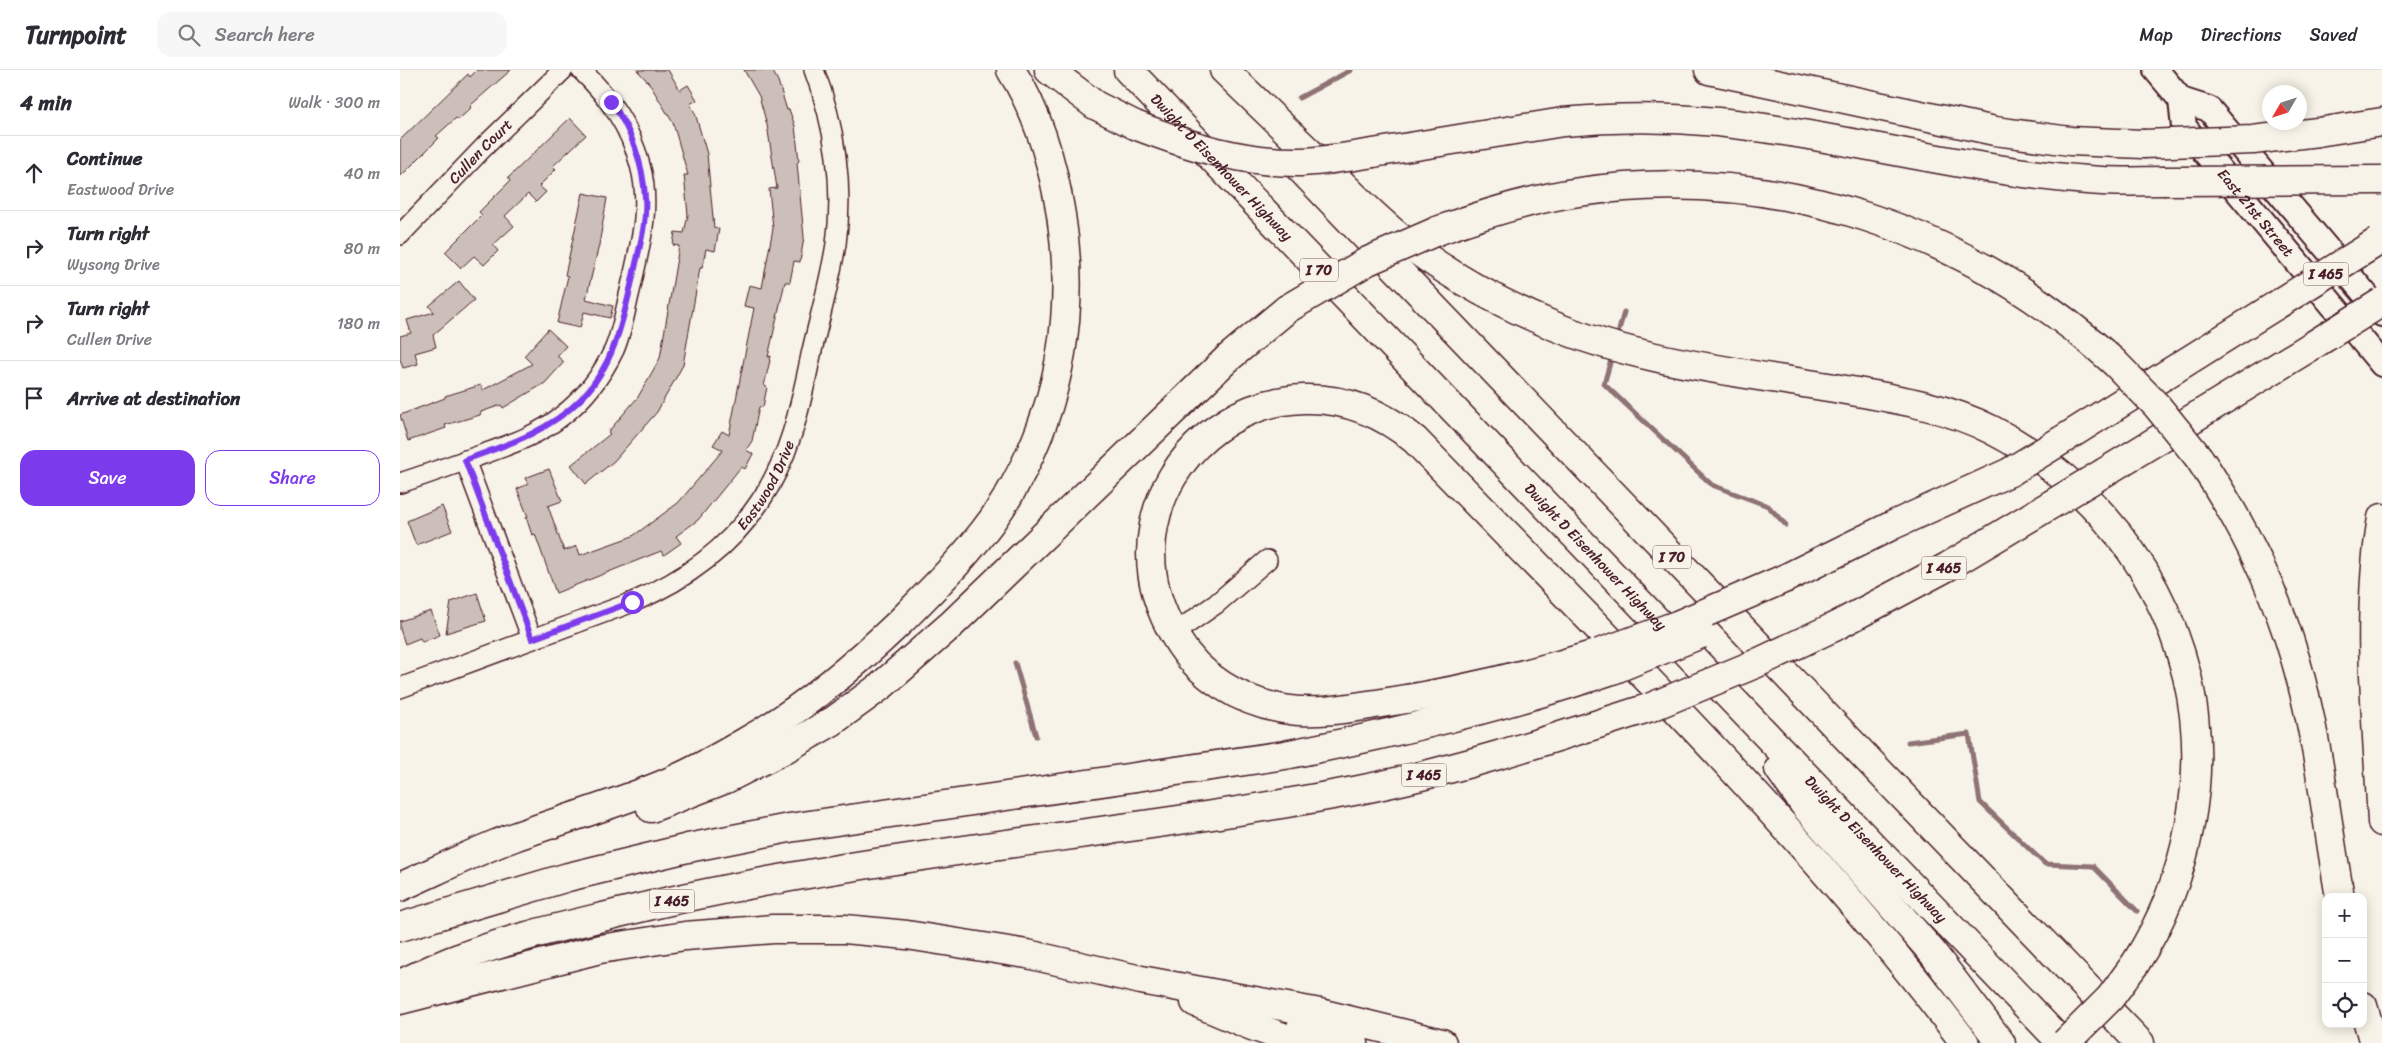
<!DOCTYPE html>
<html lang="en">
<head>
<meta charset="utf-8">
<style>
  :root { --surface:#fff; --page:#f7f7f7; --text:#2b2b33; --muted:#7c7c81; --line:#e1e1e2; --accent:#7c3aed }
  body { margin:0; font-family:Sriracha,sans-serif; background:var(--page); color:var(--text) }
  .controls { position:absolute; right:15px; bottom:15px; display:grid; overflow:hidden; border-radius:10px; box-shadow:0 2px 12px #0003 }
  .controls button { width:45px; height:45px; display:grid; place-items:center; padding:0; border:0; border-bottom:1px solid var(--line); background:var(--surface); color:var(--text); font:25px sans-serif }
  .compass { position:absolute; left:1862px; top:15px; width:45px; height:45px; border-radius:50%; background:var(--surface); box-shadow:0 2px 12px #0003; rotate:231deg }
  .stop { position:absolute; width:15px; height:15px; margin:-11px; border:4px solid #7c3aed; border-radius:50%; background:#fff }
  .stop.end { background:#7c3aed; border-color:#fff; box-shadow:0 1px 5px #0008 }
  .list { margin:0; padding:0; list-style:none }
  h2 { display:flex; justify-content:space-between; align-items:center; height:65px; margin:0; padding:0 20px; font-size:21px }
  h2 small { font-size:16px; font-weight:400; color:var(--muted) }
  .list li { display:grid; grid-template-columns:32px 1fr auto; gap:15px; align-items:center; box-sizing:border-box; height:75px; padding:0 20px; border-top:1px solid var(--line) }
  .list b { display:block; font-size:19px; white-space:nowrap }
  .list p { margin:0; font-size:16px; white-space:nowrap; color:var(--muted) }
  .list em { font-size:16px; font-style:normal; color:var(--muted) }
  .actions { display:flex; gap:10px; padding:15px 20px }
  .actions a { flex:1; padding:11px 0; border:1px solid var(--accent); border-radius:15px; text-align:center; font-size:18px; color:var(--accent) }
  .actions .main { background:var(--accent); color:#fff }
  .icon { flex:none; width:28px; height:28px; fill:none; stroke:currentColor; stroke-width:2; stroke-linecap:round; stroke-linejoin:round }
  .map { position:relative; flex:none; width:1982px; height:973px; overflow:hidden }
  header { display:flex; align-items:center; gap:30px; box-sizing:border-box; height:70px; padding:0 25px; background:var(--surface); border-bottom:1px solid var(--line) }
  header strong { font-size:24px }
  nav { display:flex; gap:28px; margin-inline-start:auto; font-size:18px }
  .search { width:350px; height:45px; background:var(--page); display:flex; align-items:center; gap:12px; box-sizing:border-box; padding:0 18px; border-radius:15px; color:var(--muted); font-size:19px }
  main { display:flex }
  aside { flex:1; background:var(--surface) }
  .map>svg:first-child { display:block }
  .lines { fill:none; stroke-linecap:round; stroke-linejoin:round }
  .stream { stroke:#8e7275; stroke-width:5 }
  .building { fill:#ccbfb9; stroke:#4a1f2b }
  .minor-casing { stroke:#4a1f2b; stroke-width:22 }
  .major-casing { stroke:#4a1f2b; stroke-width:28 }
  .highway-casing { stroke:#4a1f2b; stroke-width:31 }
  .minor { stroke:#f7f3e8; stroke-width:19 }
  .major { stroke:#f7f3e8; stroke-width:24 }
  .highway { stroke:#f7f3e8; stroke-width:28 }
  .highway-bridge-casing { stroke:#4a1f2b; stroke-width:31; stroke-linecap:butt }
  .highway-bridge { stroke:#f7f3e8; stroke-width:28 }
  .route { stroke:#7c3aed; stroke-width:6 }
  .labels { text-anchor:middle; stroke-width:4; stroke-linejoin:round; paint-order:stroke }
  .shield { fill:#f7f3e8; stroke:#7e5f64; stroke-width:1 }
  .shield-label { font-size:14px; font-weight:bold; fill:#4a1f2b }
  .street-label { font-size:15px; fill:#4a1f2b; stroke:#f7f3e8 }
</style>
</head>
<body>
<header>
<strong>Turnpoint</strong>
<div class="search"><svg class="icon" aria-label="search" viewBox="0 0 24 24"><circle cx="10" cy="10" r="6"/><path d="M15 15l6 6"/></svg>Search here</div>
<nav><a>Map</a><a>Directions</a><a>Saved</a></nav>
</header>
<main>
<aside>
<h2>4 min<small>Walk · 300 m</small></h2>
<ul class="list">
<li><svg class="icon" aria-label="ahead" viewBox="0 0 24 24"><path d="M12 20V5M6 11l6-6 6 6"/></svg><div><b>Continue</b><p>Eastwood Drive</p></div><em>40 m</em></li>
<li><svg class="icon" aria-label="right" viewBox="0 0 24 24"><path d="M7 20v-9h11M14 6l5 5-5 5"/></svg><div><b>Turn right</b><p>Wysong Drive</p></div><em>80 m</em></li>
<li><svg class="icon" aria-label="right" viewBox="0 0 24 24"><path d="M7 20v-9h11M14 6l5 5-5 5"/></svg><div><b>Turn right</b><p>Cullen Drive</p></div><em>180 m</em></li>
<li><svg class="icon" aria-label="arrive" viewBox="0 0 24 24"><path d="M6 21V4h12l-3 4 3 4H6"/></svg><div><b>Arrive at destination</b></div></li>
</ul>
<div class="actions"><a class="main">Save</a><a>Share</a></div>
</aside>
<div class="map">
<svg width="1982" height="973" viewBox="0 0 1982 973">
  <rect width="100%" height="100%" fill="#f7f3e8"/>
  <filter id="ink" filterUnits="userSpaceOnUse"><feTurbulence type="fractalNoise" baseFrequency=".02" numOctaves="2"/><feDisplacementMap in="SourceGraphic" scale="10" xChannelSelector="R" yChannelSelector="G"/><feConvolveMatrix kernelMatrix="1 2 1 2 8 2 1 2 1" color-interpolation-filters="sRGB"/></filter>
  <g filter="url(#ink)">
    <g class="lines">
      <g class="stream">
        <path d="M899,28L951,0"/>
        <path d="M1219,260L1224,242"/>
        <path d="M1210,293L1204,314L1312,415L1368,436L1386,455"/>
        <path d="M615,593L636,666"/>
        <path d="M1508,672L1569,664L1580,732L1645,794L1693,796L1737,841"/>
      </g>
    </g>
    <g class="building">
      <path d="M77,0H111L71,35L70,39L58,50L56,48L36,66L39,68L0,107V70L68,4L70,7Z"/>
      <path d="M237,0H268L280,20L288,15L297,30L290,34L295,43L307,84L314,158L319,159L315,181L306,179L302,198H300L283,295L257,342L214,391L186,414L171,395L210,364L208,362L238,327L260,288L279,176L273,175L275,162L284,163L288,145L284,105H288L273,53L249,13Z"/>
      <path d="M344,0H372L378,11L387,40L389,39L395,56L399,91L397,93L404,167L400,192L394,191L390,212H385L368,287L371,286L364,316L367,317L363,337H359L352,371L346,380L353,384L345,399L341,397L298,450L276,466L281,473L264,485L261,481L156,523L135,464L132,465L126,447H128L117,419L128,414L125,408L149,399L162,431L148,436L164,481L177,476L180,485L233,466L278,433L323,380L313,375L322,361L329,365L354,238L344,236L349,215L362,218L373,158L369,119L377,118L367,55L359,26Z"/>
      <path d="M170,48L186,65L153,96L156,99L139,116L146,122L136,132L128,124L105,146L114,156L93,175L98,181L84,195L74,186L61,198L45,182L82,145L79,142L110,111L108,108Z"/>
      <path d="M183,123L207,128L199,175L186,229L213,236L210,248L184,242L180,258L157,253L168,206L165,205Z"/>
      <path d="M59,211L74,230L33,265L36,277L15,283L18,294L3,298L0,289V266L11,263L7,250L34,242L29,236Z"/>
      <path d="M148,259L166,276L157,286L164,292L145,313L103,338L101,335L81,342L80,345L45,355L46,358L8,371L0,345L45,328V326L81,315L83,320L132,294L124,286Z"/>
      <path d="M42,436L52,461L16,475L7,451Z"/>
      <path d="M77,523L86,551L46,563L51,532Z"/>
      <path d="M31,541L40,565L22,572L20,568L5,574L0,559V551Z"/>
    </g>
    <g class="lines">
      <defs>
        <g id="minor">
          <path id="s1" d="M0,165L85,76L163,0"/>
          <path d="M65,390L132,569"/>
          <path d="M0,413C25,405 50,396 75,387C106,376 138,366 163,345C186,327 202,305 214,280C222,262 225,241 230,221C239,179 252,138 240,95C230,56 209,27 181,0"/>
          <path d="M773,564L816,534L867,490"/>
          <path id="s2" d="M0,618L233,532C283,511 328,479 359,433C390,388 400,338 411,285C419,249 430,212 436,174C444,117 435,54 414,0"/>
        </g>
        <g id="major">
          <path id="s3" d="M1756,0L1781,30L1784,57L1982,294"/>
          <path d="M1781,30L1809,39L1982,244"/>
        </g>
        <g id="highway">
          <path d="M649,0L695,35L735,55"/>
          <path id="s4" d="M728,0L1662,973"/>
          <path d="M824,0C858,33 892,66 927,99C950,122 973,146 998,166C1043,202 1095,231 1147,253C1240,293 1342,302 1440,319C1492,328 1545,336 1592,360C1635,382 1673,412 1704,447C1745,493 1772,546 1787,606C1810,703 1789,810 1735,894"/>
          <path d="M1309,0L1595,61L1670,71L1743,74"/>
          <path d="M1918,62L1982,52"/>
          <path d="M973,83L1163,52C1214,47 1267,47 1318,52C1446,66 1573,103 1702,111C1722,112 1743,111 1763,111"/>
          <path d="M894,92L1740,973"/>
          <path d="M1037,161C1083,144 1131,129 1179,122C1375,93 1569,160 1714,292"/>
          <path d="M1662,370L1875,236"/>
          <path d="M1799,388C1840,449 1874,517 1895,588C1918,666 1926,748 1940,827"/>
          <path d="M1705,402L1910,277"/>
          <path d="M1982,448C1965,548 1977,651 1982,752"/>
          <path d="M1386,508L1493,455L1610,402"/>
          <path d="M1434,557L1547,497L1652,434"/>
          <path d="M1199,583C1128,605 1056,622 982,633C950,638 915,645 883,639C839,631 799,607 776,568C683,414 871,251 1015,370C1204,565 1400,756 1565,973"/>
          <path d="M1379,699L1406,737L1532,882L1601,973"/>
          <path d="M251,738L326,709L381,681L433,651L481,616L552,554L827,289L887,239"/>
          <path d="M0,817C38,800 76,781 114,767C166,748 221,733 271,711C297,700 321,686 345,672C402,640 453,597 500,552C541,511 586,467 614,416C661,332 676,239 661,145C653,94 639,44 611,0"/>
          <path d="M0,857L168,807L288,778L389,758L885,685C997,663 1107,636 1215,599"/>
          <path d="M0,914C20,905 39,895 59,888C113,867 171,855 227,841C468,782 716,767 959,720C1059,700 1155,668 1251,637"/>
          <path d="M0,930L200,879L285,866L373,859H445L507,865L627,884L741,910L920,943L1042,973"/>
          <path d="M795,932L852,956L900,973"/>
          <path d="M1963,936L1974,973"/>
          <path d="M902,954L954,973"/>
        </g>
      </defs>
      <use href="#minor" class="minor-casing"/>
      <use href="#major" class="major-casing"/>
      <use href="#highway" class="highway-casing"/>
      <use href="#minor" class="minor"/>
      <use href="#major" class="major"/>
      <use href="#highway" class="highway"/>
      <defs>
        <g id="highway-bridge">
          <path d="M735,55C789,76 843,93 901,92C925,91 949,87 973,83"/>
          <path d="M1743,74L1853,70L1918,62"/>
          <path d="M1763,111L1982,110"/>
          <path d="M1875,236L1977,172"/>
          <path d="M887,239L968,191L1037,161"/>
          <path d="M1910,277L1982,232"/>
          <path d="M1714,292L1757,336L1799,388"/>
          <path d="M1610,402L1662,370"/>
          <path d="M1652,434L1705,402"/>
          <path d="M1199,583L1277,555L1386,508"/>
          <path d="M1215,599L1301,564"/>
          <path d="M1251,637L1355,594L1434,557"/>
          <path d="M1665,973L1710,928L1735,894"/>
        </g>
      </defs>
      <use href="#highway-bridge" class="highway-bridge-casing"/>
      <use href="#highway-bridge" class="highway-bridge"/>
    </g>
  </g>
  <g class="lines" filter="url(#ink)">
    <path class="route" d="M211,32C231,59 243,93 245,127C247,151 240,175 235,198C224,245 216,293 181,329C148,362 107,375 65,390L132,569L232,532"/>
  </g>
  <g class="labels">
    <g class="shield">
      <rect x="900" y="188.5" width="38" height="23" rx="4"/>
      <rect x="1903.5" y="192.5" width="45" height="23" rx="4"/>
      <rect x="1253" y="475.5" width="38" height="23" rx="4"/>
      <rect x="1521.5" y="486.5" width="45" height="23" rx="4"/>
      <rect x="1001.5" y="693.5" width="45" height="23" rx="4"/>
      <rect x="249.5" y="819.5" width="45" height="23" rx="4"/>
    </g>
    <g class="shield-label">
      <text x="919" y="205">I 70</text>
      <text x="1926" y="209">I 465</text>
      <text x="1272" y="492">I 70</text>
      <text x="1544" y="503">I 465</text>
      <text x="1024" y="710">I 465</text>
      <text x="272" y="836">I 465</text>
    </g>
    <g class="street-label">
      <text dy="5" stroke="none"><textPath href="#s1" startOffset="116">Cullen Court</textPath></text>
      <text dy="5" stroke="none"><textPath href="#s4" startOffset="135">Dwight D Eisenhower Highway</textPath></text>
      <text dy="5" stroke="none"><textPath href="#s3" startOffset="178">East 21st Street</textPath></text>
      <text dy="5" stroke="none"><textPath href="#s2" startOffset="430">Eastwood Drive</textPath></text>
      <text dy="5" stroke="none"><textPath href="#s4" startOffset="675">Dwight D Eisenhower Highway</textPath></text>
      <text dy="5" stroke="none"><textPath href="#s4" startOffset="1080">Dwight D Eisenhower Highway</textPath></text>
    </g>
  </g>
</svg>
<div class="controls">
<button>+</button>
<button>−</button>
<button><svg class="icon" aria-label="locate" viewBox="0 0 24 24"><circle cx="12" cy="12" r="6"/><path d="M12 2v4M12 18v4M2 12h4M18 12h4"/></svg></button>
</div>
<svg class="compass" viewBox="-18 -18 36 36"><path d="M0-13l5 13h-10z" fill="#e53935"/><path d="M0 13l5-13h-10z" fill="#7c7c81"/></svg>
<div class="stop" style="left:232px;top:532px"></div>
<div class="stop end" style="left:211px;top:32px"></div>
</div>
</main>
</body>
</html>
